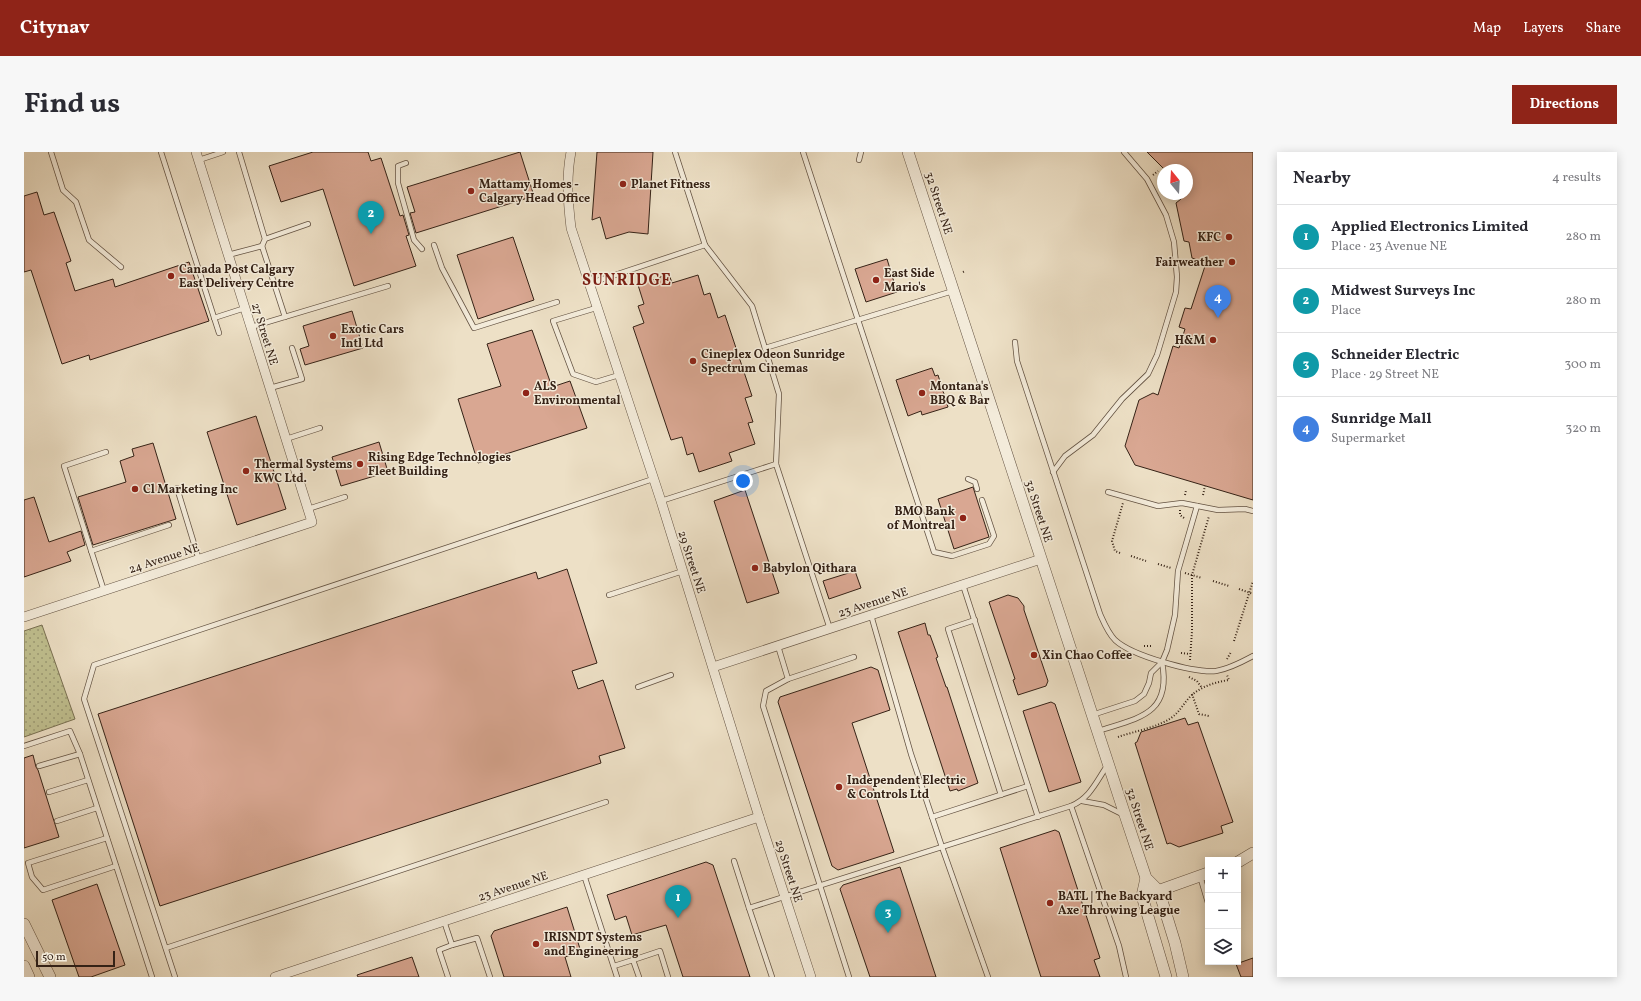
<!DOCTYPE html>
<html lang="en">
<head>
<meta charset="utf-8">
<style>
  :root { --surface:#fff; --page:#f7f7f7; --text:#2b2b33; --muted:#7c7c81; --line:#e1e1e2; --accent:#8f2418 }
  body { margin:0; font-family:Vollkorn,serif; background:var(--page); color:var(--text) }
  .controls { position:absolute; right:12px; bottom:12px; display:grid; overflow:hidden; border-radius:0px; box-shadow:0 2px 10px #0003 }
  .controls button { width:36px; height:36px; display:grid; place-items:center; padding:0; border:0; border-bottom:1px solid var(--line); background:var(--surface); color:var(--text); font:20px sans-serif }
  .compass { position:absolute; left:1133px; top:12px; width:36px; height:36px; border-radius:50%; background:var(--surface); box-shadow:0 2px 10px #0003; rotate:342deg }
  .scale { position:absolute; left:12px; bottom:10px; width:79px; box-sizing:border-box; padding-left:4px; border:2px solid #352216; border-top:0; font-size:11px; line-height:14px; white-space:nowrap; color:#352216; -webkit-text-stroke:3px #f3ebda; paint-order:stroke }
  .you { position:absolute; left:719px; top:329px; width:14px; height:14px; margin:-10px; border:3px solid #fff; border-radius:50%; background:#1a73e8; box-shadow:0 0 0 6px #1a73e833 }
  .badge { display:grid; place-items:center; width:26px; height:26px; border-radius:50%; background:var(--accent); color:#fff; font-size:13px; font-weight:700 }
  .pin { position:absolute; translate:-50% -33px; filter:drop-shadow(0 1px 2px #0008) }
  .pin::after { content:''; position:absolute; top:21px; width:14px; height:12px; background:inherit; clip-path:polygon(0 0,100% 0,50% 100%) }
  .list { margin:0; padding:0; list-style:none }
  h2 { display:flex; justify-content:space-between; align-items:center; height:52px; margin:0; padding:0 16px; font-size:17px }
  h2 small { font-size:13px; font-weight:400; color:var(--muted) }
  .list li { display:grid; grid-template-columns:26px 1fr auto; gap:12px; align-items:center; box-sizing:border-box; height:64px; padding:0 16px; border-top:1px solid var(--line) }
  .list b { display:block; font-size:15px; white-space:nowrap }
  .list p { margin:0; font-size:13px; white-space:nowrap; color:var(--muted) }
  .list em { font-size:13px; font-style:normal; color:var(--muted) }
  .icon { flex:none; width:22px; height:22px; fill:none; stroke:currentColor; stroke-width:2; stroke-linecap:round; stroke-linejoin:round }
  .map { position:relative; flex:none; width:1229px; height:825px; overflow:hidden; border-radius:0px }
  header { display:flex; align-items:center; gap:24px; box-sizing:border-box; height:56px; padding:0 20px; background:var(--accent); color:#fff }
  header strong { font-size:19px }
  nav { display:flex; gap:22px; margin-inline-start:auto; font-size:14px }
  .intro { display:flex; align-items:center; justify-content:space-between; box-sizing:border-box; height:96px; padding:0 24px }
  h1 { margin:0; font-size:28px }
  .button { padding:10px 18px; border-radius:0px; background:var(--accent); color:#fff; font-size:14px; font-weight:700 }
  main { display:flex; gap:24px; padding:0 24px }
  aside { flex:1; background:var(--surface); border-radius:0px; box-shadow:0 2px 10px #0003 }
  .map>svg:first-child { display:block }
  .green { fill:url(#green-dots); stroke:#7a7153 }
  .building { fill:#d9a792; stroke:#352216 }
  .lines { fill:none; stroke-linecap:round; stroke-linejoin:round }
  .service-casing { stroke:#635242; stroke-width:6 }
  .minor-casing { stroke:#635242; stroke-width:10 }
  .tertiary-casing { stroke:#635242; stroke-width:12 }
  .path { stroke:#352216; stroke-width:2; stroke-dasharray:1 2; stroke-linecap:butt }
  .service { stroke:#f3ebda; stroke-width:4.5 }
  .minor { stroke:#f3ebda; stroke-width:9 }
  .tertiary { stroke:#f3ebda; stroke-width:11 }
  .poi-dot { fill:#8f2418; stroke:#f3ebda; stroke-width:1.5 }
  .labels { text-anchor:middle; stroke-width:3; stroke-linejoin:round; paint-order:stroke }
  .poi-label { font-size:12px; font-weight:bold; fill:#352216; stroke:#f3ebda; text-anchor:start }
  .street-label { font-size:12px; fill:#352216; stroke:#f3ebda }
  .district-label { font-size:16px; font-weight:bold; letter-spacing:1px; fill:#7a1f14; stroke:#f3ebda }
</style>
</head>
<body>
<header>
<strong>Citynav</strong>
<nav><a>Map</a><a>Layers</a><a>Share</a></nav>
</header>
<div class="intro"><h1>Find us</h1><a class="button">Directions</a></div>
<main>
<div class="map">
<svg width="1229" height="825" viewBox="0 0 1229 825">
  <defs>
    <pattern id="green-dots" width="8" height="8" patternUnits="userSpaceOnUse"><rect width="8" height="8" fill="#c0c090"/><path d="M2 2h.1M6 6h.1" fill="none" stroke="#9d9c75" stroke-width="1.8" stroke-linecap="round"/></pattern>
  </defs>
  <rect width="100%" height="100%" fill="#ede0c6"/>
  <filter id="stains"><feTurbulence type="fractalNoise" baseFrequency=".005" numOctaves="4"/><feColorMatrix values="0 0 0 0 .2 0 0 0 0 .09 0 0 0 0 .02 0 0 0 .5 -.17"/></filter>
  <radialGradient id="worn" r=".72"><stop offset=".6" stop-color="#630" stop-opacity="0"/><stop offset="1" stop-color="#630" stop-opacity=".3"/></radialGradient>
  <path class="green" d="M18,473L51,567L0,585V479Z"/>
  <g class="building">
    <path d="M289,0H344L347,9L357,6L376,64L379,63L385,83L382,84L392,114L330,134L299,37L257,50L245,14Z"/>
    <path d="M496,0L510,44L392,81L386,61L391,60L383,35Z"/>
    <path d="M573,0H629L624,82L605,80L582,87L576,65L568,68Z"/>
    <path d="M1123,0H1229V348L1111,313L1101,294L1115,248L1129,241L1134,243L1149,194L1155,196L1161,177L1155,175L1161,156L1167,157L1182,111L1168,106L1165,90L1160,89L1152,51L1157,47L1155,42H1163V18H1141Z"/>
    <path d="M13,40L20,63L30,60L47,109L42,111L51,139L89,127L91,135L165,110L185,169L66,208L65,203L38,212L7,118L0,120V44Z"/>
    <path d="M489,85L510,148L454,167L433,103Z"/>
    <path d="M863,107L873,140L842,150L831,117Z"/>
    <path d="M645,122L648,131L674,123L680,143L686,141L694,166L701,163L728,244L721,246L729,270L724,271L731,292L705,301L708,309L675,320L669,301L663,303L658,285L647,288L609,175L620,171L614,154L620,152L614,133Z"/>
    <path d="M328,159L339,196L281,213L276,197L285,194L279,174Z"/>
    <path d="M508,178L528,235L546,229L563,276L454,311L434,247L477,234L463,192Z"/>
    <path d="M908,216L911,224L914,223L924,255L898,263L897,259L884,264L872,228Z"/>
    <path d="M232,264L262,357L213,373L183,280Z"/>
    <path d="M355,290L364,320L317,334L308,305Z"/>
    <path d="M129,291L152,367L69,393L54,345L102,330L96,309L110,304L108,297Z"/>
    <path d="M949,335L965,385L930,397L914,347Z"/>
    <path d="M721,338L755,441L723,451L690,349Z"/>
    <path d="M10,345L25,390L57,379L61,393L43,400L47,409L0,425V348Z"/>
    <path d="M543,417L573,511L548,519L554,537L579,528L601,596L575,604L577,611L136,754L74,562L512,420L514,427Z"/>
    <path d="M831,419L837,436L805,447L799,429Z"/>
    <path d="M984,443L994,446L1000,454V458L1024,529L1022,534L994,543L989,528L991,527L965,450Z"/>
    <path d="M901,471L904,483H906L914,505L912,506L922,535H923L954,631L934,639L933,637L926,639L874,480Z"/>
    <path d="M847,515L854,518L866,558L828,571L870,700L814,718L808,714L754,550L756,545Z"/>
    <path d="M1027,550L1031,552L1057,630L1025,640L999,559Z"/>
    <path d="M1161,566L1164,573L1174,570L1209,670L1197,674L1199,681L1155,695L1146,691L1143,692L1111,591L1113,590L1117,580Z"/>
    <path d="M9,603L12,615L14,618L35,685L0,696V606Z"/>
    <path d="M1031,678L1035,680L1076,806L1070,808L1076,825H1017L976,696Z"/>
    <path d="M682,710L689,713L726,825H659L642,773L608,783L602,764L591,768L583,743Z"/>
    <path d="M876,715L912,825H846L816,737L819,733Z"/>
    <path d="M73,732L101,813L67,825H55L28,748Z"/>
    <path d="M543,755L557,800L541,805L547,825H480L467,784L470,779Z"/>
    <path d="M388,805L395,825H334L333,823Z"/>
    <path d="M1229,806V825H1217L1212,812Z"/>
  </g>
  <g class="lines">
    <defs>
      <g id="service">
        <path d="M27,0L39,38L52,50L65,88L97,115"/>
        <path d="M137,0L195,181"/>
        <path d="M215,0L241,87L238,94"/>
        <path d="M779,0L910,400L928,404L965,392L970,384L958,348"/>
        <path d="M175,8L199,0"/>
        <path d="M835,8L837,0"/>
        <path d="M382,11L374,14V31L390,88L398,97"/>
        <path d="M241,87L284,72"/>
        <path d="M410,93L418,116L450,176L533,150"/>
        <path d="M681,93L728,154L755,242L752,312"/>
        <path d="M204,103L238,94L261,165"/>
        <path d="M564,132L681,93L651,0"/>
        <path d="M572,156L529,169L549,222L572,230L595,223"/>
        <path d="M190,166L221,156"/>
        <path d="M227,175L364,134"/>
        <path d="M991,190L993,209L1076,462C1080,471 1084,481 1091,488C1108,504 1170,521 1192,519C1205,517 1218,510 1229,504"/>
        <path d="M741,196L929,139"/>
        <path d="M246,236L278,227L268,196"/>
        <path d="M262,287L296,276"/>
        <path d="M1029,320L1041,304L1069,283L1098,247L1124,222L1133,203L1152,140L1153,125L1150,90L1142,63L1123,27L1100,0"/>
        <path d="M944,327L951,330L953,337"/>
        <path d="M153,336L175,408"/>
        <path d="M1084,340L1134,354L1158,351L1194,358L1221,357L1229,359"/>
        <path d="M637,349L752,312L806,477"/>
        <path d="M284,357L321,345"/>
        <path d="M67,399L145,373"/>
        <path d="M939,433L1014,665"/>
        <path d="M80,439L40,314L82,300"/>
        <path d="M585,443L659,419"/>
        <path d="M847,463L887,602L918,695L964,825"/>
        <path d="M951,468L924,477L977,643"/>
        <path d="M754,494L764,527L742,539L739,554L825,825"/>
        <path d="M764,527L830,505"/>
        <path d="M614,535L647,523"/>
        <path d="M1068,563L1111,549L1120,542L1125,531L1127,521L1138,510L1143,498L1151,463L1154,419L1173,354"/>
        <path d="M1074,579C1114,566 1148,563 1138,510"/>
        <path d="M0,594L46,579L56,602L128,825"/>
        <path d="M15,614L56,602"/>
        <path d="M25,640L64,628"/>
        <path d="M1058,649L1080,653L1100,663"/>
        <path d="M1047,654L1095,794L1102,825"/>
        <path d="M908,665L1004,634"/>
        <path d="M33,669L73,656"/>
        <path d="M83,686L4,711L8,725L19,738L92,714"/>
        <path d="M710,709L725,756"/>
        <path d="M560,723L593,825"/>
        <path d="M1176,724L1184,751"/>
        <path d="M420,769L428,793L415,798L424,825"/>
        <path d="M428,793L453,786L466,825"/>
        <path d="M142,796L582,650"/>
        <path d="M609,808L636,799L644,825"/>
        <path d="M590,814L609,808L615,825"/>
        <path d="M151,825L60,547L70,513L629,327"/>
        <path d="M748,825L725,756L1047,654C1066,646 1072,630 1083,614"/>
      </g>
      <g id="minor">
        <path d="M547,0C542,26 544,50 547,76L637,349L735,665L787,825"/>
        <path d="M0,465L288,370L172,0"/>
        <path d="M689,515L1017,407"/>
        <path d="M251,825L735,665"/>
      </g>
      <g id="tertiary">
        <path d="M884,0L1101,663L1122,726L1135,739L1151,791L1159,825"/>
        <path d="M1214,710L1229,701"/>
        <path d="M1122,726L1118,744L1142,825"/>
        <path d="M1128,741L1184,721"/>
        <path d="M0,772L26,825"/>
        <path d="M0,814L5,825"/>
      </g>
    </defs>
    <use href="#service" class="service-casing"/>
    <use href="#minor" class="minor-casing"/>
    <use href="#tertiary" class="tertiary-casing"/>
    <g class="path">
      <path d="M1129,23L1134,19"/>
      <path d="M939,120L941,119"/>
      <path d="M1161,343L1162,338"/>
      <path d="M1179,343L1181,334"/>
      <path d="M1156,358V363L1160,366"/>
      <path d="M1096,401L1091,399L1088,389L1099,351"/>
      <path d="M1107,404L1122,409"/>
      <path d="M1134,412L1147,416"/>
      <path d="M1161,421L1178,426"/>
      <path d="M1189,429L1205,434"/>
      <path d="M1215,437L1229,442"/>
      <path d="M1210,489L1229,429"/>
      <path d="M1120,494H1128"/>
      <path d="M1157,501L1166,502"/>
      <path d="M1203,507L1207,500"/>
      <path d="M1166,508L1168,479V423L1185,364"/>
      <path d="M1165,525L1173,529L1178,536"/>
      <path d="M1168,542L1175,562L1185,564"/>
      <path d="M1094,585C1111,579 1132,576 1147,566C1156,560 1160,550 1168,543C1178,534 1192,530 1205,528L1203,523"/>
    </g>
    <use href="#service" class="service"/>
    <use href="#minor" class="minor"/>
    <use href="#tertiary" class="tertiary"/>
  </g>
  <g class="poi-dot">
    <circle cx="599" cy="32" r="4"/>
    <circle cx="447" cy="39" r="4"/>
    <circle cx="1205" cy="85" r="4"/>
    <circle cx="1208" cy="110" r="4"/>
    <circle cx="147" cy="124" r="4"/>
    <circle cx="852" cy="128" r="4"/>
    <circle cx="309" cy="184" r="4"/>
    <circle cx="1189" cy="188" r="4"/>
    <circle cx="669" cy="209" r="4"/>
    <circle cx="502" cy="241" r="4"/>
    <circle cx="898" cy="241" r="4"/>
    <circle cx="336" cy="312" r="4"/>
    <circle cx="222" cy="319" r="4"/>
    <circle cx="111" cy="337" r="4"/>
    <circle cx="939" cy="366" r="4"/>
    <circle cx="731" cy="416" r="4"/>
    <circle cx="1010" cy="503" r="4"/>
    <circle cx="815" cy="635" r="4"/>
    <circle cx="1026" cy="751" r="4"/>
    <circle cx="512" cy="792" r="4"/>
  </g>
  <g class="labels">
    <g class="poi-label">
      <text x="455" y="36">Mattamy Homes -<tspan x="455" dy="14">Calgary Head Office</tspan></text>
      <text x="607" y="36">Planet Fitness</text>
      <text x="1197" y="89" text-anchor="end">KFC</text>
      <text x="1200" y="114" text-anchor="end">Fairweather</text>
      <text x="155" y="121">Canada Post Calgary<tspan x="155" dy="14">East Delivery Centre</tspan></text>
      <text x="860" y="125">East Side<tspan x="860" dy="14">Mario's</tspan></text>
      <text x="317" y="181">Exotic Cars<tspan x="317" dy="14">Intl Ltd</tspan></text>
      <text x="1181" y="192" text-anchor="end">H&amp;M</text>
      <text x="677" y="206">Cineplex Odeon Sunridge<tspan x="677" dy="14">Spectrum Cinemas</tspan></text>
      <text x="510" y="238">ALS<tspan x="510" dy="14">Environmental</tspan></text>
      <text x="906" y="238">Montana's<tspan x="906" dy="14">BBQ &amp; Bar</tspan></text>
      <text x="344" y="309">Rising Edge Technologies<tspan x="344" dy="14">Fleet Building</tspan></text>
      <text x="230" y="316">Thermal Systems<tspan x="230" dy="14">KWC Ltd.</tspan></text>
      <text x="119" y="341">Cl Marketing Inc</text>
      <text x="931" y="363" text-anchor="end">BMO Bank<tspan x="931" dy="14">of Montreal</tspan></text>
      <text x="739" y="420">Babylon Qithara</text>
      <text x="1018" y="507">Xin Chao Coffee</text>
      <text x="823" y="632">Independent Electric<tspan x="823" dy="14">&amp; Controls Ltd</tspan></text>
      <text x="1034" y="748">BATL | The Backyard<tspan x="1034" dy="14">Axe Throwing League</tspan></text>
      <text x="520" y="789">IRISNDT Systems<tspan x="520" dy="14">and Engineering</tspan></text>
    </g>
    <g class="street-label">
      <text transform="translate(915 51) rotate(72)" y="4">32 Street NE</text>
      <text transform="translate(241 182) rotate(73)" y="4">27 Street NE</text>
      <text transform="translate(1015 359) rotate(72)" y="4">32 Street NE</text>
      <text transform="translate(140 406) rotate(-18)" y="4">24 Avenue NE</text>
      <text transform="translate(668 410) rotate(72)" y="4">29 Street NE</text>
      <text transform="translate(849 450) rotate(-18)" y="4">23 Avenue NE</text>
      <text transform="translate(1116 667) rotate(72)" y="4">32 Street NE</text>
      <text transform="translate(765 719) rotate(72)" y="4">29 Street NE</text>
      <text transform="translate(489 734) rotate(-18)" y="4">23 Avenue NE</text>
    </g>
    <g class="district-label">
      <text x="603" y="133">SUNRIDGE</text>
    </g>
  </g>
  <rect width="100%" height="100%" filter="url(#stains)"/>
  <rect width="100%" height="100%" fill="url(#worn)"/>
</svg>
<div class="controls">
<button>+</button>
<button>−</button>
<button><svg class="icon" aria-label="layers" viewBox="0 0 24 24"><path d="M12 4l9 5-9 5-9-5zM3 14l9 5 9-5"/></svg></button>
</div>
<svg class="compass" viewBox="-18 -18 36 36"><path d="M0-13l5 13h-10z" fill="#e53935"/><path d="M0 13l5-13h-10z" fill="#7c7c81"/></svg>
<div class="scale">50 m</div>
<div class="you"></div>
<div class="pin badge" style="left:654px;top:766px;background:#0f9aa8">1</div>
<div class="pin badge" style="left:347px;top:82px;background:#0f9aa8">2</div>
<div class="pin badge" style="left:864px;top:781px;background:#0f9aa8">3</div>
<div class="pin badge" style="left:1194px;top:166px;background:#3f7fe0">4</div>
</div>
<aside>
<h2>Nearby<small>4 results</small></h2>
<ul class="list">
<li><span class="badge" style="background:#0f9aa8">1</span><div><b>Applied Electronics Limited</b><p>Place · 23 Avenue NE</p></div><em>280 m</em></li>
<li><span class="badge" style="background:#0f9aa8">2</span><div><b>Midwest Surveys Inc</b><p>Place</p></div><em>280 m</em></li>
<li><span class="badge" style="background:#0f9aa8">3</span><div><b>Schneider Electric</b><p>Place · 29 Street NE</p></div><em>300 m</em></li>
<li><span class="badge" style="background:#3f7fe0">4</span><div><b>Sunridge Mall</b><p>Supermarket</p></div><em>320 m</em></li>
</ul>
</aside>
</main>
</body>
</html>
